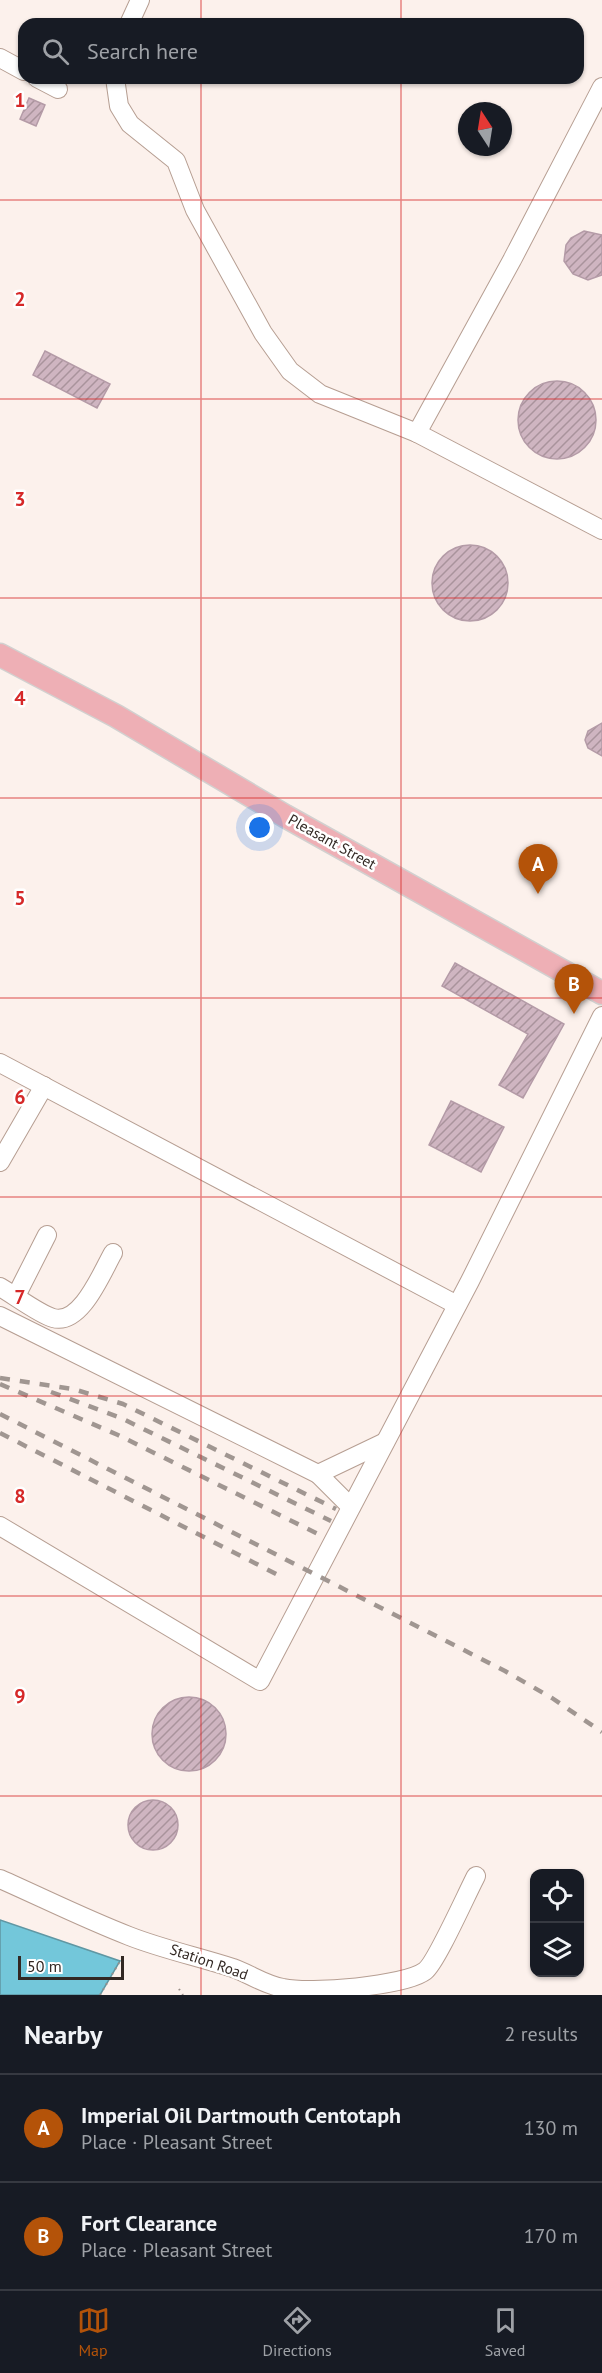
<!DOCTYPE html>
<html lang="en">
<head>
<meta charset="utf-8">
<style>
  :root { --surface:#171b24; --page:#20242c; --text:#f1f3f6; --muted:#9ea1a6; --line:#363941; --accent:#b45309 }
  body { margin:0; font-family:"PT Sans",sans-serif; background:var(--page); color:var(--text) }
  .controls { position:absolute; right:18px; bottom:18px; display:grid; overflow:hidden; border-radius:12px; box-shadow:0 2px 4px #0004 }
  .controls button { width:54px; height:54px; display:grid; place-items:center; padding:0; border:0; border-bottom:2px solid var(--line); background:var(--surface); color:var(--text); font:30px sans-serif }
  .compass { position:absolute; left:458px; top:102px; width:54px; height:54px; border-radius:50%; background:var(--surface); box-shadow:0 2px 4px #0004; rotate:348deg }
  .scale { position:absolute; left:18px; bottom:15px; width:106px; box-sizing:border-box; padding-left:6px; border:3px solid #322823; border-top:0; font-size:16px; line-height:21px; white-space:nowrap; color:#322823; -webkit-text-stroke:4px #fff; paint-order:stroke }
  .you { position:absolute; left:260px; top:828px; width:21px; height:21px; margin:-15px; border:4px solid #fff; border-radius:50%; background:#1a73e8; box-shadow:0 0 0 9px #1a73e833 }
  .badge { display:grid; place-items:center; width:39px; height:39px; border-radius:50%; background:var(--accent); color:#fff; font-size:20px; font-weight:700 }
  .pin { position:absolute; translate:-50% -50px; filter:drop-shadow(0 2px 3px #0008) }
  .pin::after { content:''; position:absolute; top:32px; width:21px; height:18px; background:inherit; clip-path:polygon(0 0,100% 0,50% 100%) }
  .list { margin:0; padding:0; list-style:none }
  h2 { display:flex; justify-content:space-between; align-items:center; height:78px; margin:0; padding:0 24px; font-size:26px }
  h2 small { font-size:20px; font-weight:400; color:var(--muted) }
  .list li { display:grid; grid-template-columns:39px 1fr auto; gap:18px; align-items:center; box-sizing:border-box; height:108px; padding:0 24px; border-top:2px solid var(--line) }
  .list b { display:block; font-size:22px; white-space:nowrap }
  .list p { margin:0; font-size:20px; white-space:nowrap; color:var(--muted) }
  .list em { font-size:20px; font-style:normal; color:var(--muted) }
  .icon { flex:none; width:33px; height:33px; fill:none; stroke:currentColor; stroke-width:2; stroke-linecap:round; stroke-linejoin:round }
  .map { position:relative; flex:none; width:602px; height:1995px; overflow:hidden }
  .search { position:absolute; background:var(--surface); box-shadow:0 2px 4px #0004; left:18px; right:18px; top:18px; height:66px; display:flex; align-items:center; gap:15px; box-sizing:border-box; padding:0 21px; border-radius:18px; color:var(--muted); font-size:22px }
  .sheet { height:294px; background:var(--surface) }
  nav { display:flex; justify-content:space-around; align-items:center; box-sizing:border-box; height:84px; border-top:2px solid var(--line); background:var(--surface); font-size:16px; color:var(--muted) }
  nav a { display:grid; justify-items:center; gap:3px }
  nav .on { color:var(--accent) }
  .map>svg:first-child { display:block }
  .water { fill:#73c7da; stroke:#6097a3; stroke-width:1.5 }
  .building { fill:url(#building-hatch); stroke:#b49ba7; stroke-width:1.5 }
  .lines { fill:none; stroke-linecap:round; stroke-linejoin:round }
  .minor-casing { stroke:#b69e92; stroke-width:20 }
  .major-casing { stroke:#d2d0cf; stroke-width:25 }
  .path { stroke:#998e89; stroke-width:2; stroke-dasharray:1.5 4.5; stroke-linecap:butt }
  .minor { stroke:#fff; stroke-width:18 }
  .major { stroke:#eeafb5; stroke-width:22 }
  .rail { stroke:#a09691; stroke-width:4.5; stroke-dasharray:10 10; stroke-linecap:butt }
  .grid { fill:none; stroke:#d62828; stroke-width:1.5; stroke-opacity:0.55 }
  .labels { text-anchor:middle; stroke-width:5; stroke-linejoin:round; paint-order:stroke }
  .street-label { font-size:15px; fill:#322823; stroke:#fff }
  .grid-label { font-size:20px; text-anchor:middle; font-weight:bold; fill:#d62828; stroke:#fff; stroke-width:5; stroke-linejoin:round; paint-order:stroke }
</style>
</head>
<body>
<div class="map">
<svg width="602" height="1995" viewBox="0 0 602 1995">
  <defs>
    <pattern id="building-hatch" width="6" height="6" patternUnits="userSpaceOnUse" patternTransform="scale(1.5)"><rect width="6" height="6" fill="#cfb5c1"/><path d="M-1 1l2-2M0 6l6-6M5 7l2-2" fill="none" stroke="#a9939c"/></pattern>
  </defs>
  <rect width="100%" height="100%" fill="#fcf1ec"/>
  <path class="water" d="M0,1920L120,1961L100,1995H0Z"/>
  <g class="building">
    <path d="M29,98L45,105L36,126L20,119Z"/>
    <path d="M584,231L602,235V275L588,280L573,274L564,261L566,245L571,238Z"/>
    <path d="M45,351L110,384L97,408L33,375Z"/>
    <circle cx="557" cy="420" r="39"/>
    <circle cx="470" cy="583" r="38"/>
    <path d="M602,723V756L588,748L585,740L588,731Z"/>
    <path d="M455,963L564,1024L523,1098L499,1085L528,1034L442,986Z"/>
    <path d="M451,1101L504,1127L481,1172L429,1145Z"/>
    <circle cx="189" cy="1734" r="37"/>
    <circle cx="153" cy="1825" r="25"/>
  </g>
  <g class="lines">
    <defs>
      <g id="minor">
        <path d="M129,24L140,0"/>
        <path d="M0,58L24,71"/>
        <path d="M37,78L58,89"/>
        <path d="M115,78L119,106L130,124L176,161L195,210L263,333L290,371L320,394L417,433L602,530"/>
        <path d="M417,433L512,260L602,87"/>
        <path d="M0,1063L457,1305"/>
        <path d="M0,1162L44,1086"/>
        <path d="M0,1287C14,1295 39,1314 53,1318C81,1326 102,1272 113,1253"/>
        <path d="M16,1296L47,1235"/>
        <path d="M0,1316L318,1474"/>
        <path d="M351,1507L318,1474L385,1442"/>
        <path d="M0,1526L260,1681L470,1281L602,1016"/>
        <path d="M0,1879C43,1898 85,1919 129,1936C162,1949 199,1957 233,1968C250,1974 265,1985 283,1988C310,1994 405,1986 425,1971C436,1963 467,1893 476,1876"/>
      </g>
      <path id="major" d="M0,655L116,716L285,816L602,993"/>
    </defs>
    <use href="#minor" class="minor-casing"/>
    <use href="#major" class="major-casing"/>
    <g class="path">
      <path d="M179,1989L183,1995"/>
      <path d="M100,1995L120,1961"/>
    </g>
    <use href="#minor" class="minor"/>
    <use href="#major" class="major"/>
    <g class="rail">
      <path d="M0,1378L73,1389L123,1404L336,1509"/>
      <path d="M0,1384L118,1435L322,1536"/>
      <path d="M51,1392L121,1418L331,1521"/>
      <path d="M0,1414L505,1671L552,1698L602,1732"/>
      <path d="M0,1433L284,1578"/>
    </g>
  </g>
  <path class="grid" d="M201,0V24M401,0V24M201,78V1995M401,78V1995M0,200H602M0,399H602M0,598H602M0,798H602M0,998H602M0,1197H602M0,1396H602M0,1596H602M0,1796H602"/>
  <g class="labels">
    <g class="street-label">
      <text transform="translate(332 842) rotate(29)" y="5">Pleasant Street</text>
      <text transform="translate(209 1962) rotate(19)" y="5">Station Road</text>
    </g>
  </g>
  <g class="grid-label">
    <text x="20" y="107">1</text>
    <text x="20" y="306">2</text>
    <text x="20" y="506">3</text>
    <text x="20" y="705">4</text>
    <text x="20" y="905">5</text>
    <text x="20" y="1104">6</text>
    <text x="20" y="1304">7</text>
    <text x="20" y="1503">8</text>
    <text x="20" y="1703">9</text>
  </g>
</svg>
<div class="controls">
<button><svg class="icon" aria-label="locate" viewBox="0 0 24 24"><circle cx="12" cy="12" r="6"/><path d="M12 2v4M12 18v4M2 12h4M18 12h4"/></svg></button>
<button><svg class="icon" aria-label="layers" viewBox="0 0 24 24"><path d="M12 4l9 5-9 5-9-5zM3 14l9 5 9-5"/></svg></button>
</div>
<svg class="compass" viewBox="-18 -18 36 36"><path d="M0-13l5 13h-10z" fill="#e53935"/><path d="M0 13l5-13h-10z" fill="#9ea1a6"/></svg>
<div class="scale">50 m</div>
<div class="you"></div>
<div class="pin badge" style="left:538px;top:894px">A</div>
<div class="pin badge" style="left:574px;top:1014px">B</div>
<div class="search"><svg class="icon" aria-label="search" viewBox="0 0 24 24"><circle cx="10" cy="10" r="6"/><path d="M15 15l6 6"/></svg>Search here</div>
</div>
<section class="sheet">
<h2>Nearby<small>2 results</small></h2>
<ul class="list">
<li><span class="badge">A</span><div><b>Imperial Oil Dartmouth Centotaph</b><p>Place · Pleasant Street</p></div><em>130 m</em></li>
<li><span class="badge">B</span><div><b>Fort Clearance</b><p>Place · Pleasant Street</p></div><em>170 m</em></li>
</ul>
</section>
<nav>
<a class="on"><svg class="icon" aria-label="map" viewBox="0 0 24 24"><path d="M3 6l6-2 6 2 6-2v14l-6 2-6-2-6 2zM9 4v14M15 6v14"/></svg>Map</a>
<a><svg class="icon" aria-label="directions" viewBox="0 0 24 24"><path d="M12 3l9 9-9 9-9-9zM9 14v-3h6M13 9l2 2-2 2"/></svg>Directions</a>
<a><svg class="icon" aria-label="saved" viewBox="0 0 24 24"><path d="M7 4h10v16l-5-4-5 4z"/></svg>Saved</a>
</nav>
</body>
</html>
